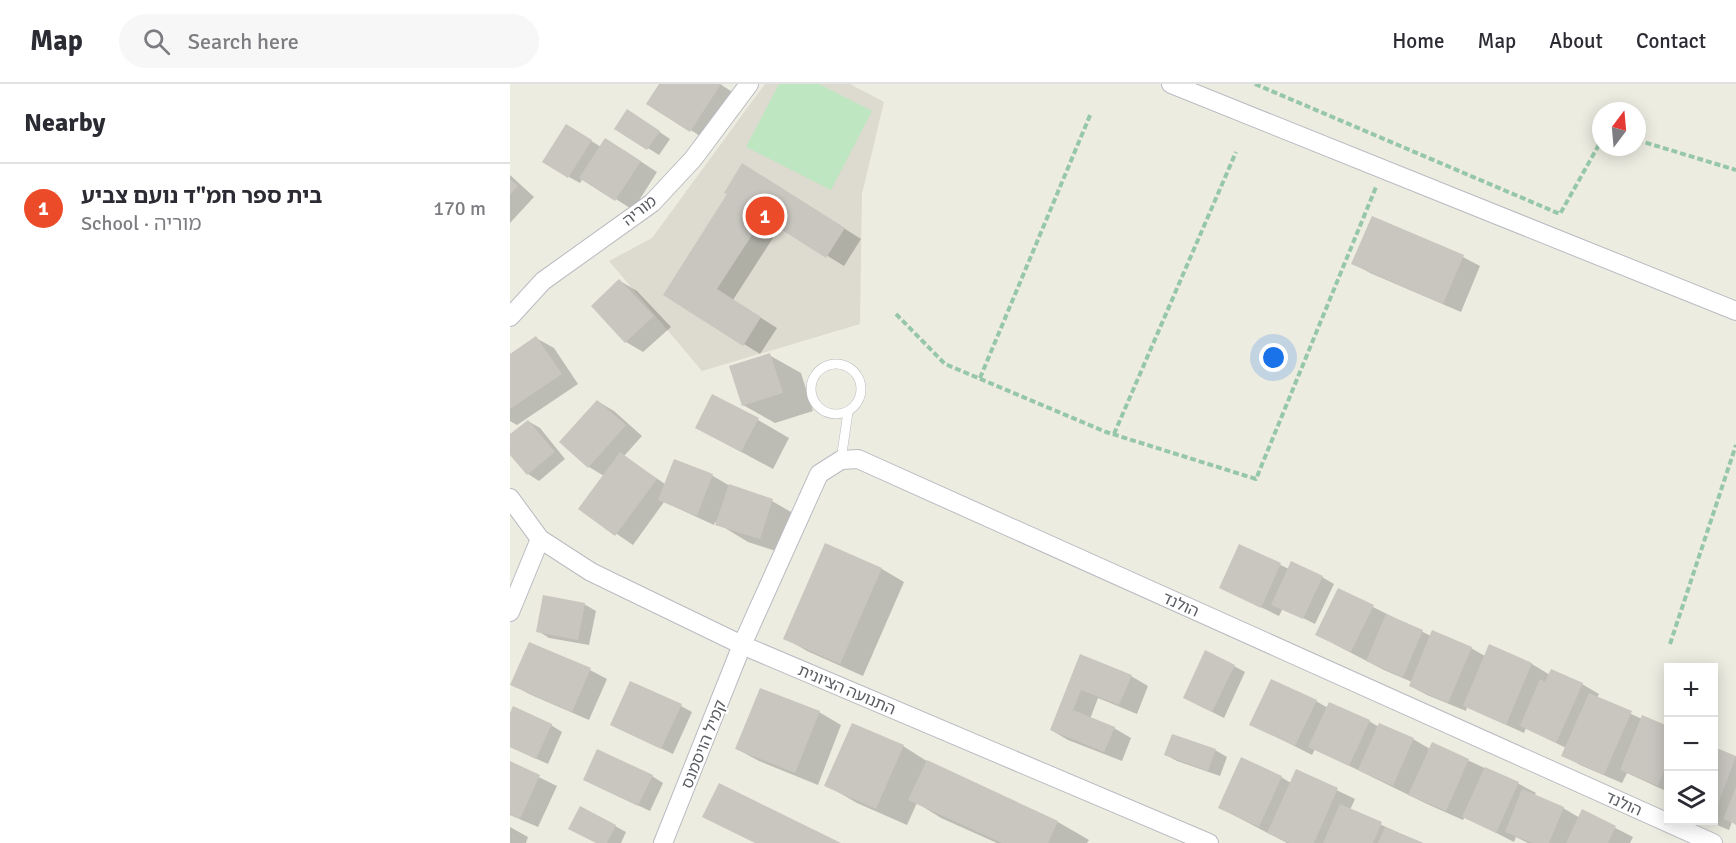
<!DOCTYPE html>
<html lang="en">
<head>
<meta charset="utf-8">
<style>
  :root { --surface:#fff; --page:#f7f7f7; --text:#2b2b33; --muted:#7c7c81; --line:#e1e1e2; --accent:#ec4b29 }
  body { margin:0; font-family:Signika,"Noto Sans Hebrew",sans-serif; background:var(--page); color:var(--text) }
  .controls { position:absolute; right:18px; bottom:18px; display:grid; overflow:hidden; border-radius:0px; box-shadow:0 3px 15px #0003 }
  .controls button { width:54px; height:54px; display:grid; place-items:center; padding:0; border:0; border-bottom:2px solid var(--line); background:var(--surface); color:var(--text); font:30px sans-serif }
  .compass { position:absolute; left:1082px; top:18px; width:54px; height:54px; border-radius:50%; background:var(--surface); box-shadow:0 3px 15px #0003; rotate:16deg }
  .you { position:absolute; left:764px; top:274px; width:21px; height:21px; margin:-15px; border:4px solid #fff; border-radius:50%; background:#1a73e8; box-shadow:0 0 0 9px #1a73e833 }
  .badge { display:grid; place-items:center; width:39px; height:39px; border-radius:50%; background:var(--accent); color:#fff; font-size:20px; font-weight:700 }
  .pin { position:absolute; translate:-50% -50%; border:3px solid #fff; box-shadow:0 2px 6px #0006 }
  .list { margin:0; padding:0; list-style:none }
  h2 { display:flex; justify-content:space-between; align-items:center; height:78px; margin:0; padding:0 24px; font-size:26px }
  h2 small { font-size:20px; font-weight:400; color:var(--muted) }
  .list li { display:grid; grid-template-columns:39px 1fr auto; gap:18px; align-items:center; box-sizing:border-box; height:90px; padding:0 24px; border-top:2px solid var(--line) }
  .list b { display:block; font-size:22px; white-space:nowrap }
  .list p { margin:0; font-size:20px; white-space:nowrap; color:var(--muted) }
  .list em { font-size:20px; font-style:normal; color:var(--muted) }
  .icon { flex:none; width:33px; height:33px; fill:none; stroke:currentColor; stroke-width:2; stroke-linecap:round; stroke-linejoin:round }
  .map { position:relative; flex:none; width:1226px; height:759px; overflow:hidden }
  header { display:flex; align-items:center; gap:36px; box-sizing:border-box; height:84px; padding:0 30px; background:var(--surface); border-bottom:2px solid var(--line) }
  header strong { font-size:28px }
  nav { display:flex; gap:33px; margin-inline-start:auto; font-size:21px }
  .search { width:420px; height:54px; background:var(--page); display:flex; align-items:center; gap:15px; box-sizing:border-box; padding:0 21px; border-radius:33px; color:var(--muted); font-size:22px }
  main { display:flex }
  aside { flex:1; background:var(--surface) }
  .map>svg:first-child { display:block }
  .education { fill:#dddbd0 }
  .green { fill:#bde6c1 }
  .shadow { fill:#0003 }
  .building { fill:#c8c6bf }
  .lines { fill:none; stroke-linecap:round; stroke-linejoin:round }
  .service-casing { stroke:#b9bbc1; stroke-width:10 }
  .minor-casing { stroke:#b9bbc1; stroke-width:20 }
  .path { stroke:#96c7a9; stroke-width:4; stroke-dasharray:6 3; stroke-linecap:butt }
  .service { stroke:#fff; stroke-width:9 }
  .minor { stroke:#fff; stroke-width:18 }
  .labels { text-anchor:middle; stroke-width:4.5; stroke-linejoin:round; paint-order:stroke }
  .street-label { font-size:16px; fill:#5a5d63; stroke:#fff }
</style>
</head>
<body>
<header>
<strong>Map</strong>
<div class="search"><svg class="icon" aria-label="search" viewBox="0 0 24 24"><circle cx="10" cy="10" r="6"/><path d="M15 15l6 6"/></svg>Search here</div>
<nav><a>Home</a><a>Map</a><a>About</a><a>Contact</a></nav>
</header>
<main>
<aside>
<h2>Nearby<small></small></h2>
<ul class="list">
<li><span class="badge">1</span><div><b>בית ספר חמ&quot;ד נועם צביע</b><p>School · מוריה</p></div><em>170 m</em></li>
</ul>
</aside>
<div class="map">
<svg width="1226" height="759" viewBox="0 0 1226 759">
  <rect width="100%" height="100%" fill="#edece1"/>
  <path class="education" d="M255,0H340L374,18L352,110L350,240L192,287L99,177L142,154Z"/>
  <path class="green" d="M269,0H309L362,27L321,106L236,63Z"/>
  <g class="shadow">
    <path d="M151,0H210L227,11L198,57L138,19Z"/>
    <path d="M129,34L160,55L149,71L106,44Z"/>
    <path d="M67,48L91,63L113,66L147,88L123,126L73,94L70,99L59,93Z"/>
    <path d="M0,91L24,113L0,139Z"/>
    <path d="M250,91L351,155L334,182L270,143L223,216L267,244L250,270L155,211L219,110Z"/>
    <path d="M953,173L970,182L951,228L860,189L843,179Z"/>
    <path d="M110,197L127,207L161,243L133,268L116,258L83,222Z"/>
    <path d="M26,254L44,264L68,300L7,341L0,337V271Z"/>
    <path d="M259,271L291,289L303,327L265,339L233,321Z"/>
    <path d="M87,317L104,327L132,352L114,372L155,400L165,377L203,392L220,402L262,417L293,435L281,472L238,458L205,438L204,441L154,418L123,461L70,425L94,392L79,383L51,358Z"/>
    <path d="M248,336L279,354L263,385L187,344Z"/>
    <path d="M18,337L30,344L55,375L29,397L18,390L0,369V352Z"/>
    <path d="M316,461L372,485L394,498L353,592L297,567L275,554Z"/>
    <path d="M730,462L779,485L812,493L824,500L805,540L773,524L769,532L711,504Z"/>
    <path d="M74,520L86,527L79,561L39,554L28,547Z"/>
    <path d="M863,523L921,552L961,564L975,572L980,562L1022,580L1040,591L1072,600L1089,610L1087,614L1132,635L1133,633L1158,644V708L1117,689L1112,699L1070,681L1053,671L1056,664L1016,644L1014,649L957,623L956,627L917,611L900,602L902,598L874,586L824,560Z"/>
    <path d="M571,572L621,592L638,602L627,630L588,614L580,635L604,644L621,654L612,677L558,656L541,646Z"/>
    <path d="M724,582L735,588L714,634L686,620Z"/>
    <path d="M80,586L97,595L79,636L19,610L2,600Z"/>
    <path d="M806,617L818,624L859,637L869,643L903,655L920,665L923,660L1009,700L1026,709L1024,712L1053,724L1070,734L1072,727L1123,753L1120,759H1018L1006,753L1004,758L955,733L953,736L917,720L805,665L802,671L741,640Z"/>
    <path d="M171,622L182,628L163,670L102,641Z"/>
    <path d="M309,628L331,641L308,701L249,677L227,665Z"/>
    <path d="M0,633L41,641L52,648L38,680L0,663Z"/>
    <path d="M393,662L423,681L548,738L579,756L577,759H487L431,734L407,719L397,741L347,719L316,701Z"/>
    <path d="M1204,664L1226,673V741L1222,738L1219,746L1195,736H1204Z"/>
    <path d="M705,666L717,673L710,692L667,677L656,671Z"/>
    <path d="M0,679L47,702L28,743L0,731Z"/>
    <path d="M787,687L845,715L840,726L910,759H777L710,724L771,693L781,699Z"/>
    <path d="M142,692L153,699L140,727L87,702Z"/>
    <path d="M105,742L116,748L111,759H88Z"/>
    <path d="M0,743L18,753L16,759H0Z"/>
  </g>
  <g class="building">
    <path d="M149,0H211L180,48L136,20Z"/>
    <path d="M117,25L150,47L137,66L104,45Z"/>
    <path d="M56,40L82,56L58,94L32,78Z"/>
    <path d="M95,54L131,77L105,117L69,94Z"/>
    <path d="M232,79L335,144L316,174L253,134L207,205L251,233L233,262L153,211L217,110L214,109Z"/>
    <path d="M0,95L8,102L0,111Z"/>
    <path d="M862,132L954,171L933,220L841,180Z"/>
    <path d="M109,195L144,232L115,259L81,222Z"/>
    <path d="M26,252L52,290L0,325V270Z"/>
    <path d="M260,269L273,309L232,322L219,282Z"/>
    <path d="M202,310L249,334L231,368L185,344Z"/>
    <path d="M87,316L116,341L78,384L49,358Z"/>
    <path d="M18,336L45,368L17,391L0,371V350Z"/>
    <path d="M110,368L147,395L105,452L68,425Z"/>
    <path d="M164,375L203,390L187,432L148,416Z"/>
    <path d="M219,400L263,415L250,455L205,441Z"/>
    <path d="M315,459L372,484L330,580L273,555Z"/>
    <path d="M729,460L771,479L751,524L709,504Z"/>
    <path d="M781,477L813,492L793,535L761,521Z"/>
    <path d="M828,504L864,521L841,568L805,551Z"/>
    <path d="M33,511L75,519L68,556L26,548Z"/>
    <path d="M876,530L913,546L893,593L856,577Z"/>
    <path d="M922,546L962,563L938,619L899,602Z"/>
    <path d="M19,558L81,584L62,628L0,601Z"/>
    <path d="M979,560L1022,579L996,641L953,622Z"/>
    <path d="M695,566L725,581L702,628L673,614Z"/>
    <path d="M570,570L622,591L609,621L571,606L563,626L605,643L594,668L540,646Z"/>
    <path d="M1041,585L1073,599L1046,659L1010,642L1030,595L1035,598Z"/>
    <path d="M761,595L807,616L785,662L739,641Z"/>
    <path d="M120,597L172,620L151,665L100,641Z"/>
    <path d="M250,604L310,627L285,689L225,665Z"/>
    <path d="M1079,609L1122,627L1094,691L1051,672Z"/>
    <path d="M819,618L860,636L839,682L798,663Z"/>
    <path d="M3,622L42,640L26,675L0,663V629Z"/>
    <path d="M1132,631L1158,642V677L1148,702L1110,686Z"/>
    <path d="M342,639L394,661L366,725L314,702Z"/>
    <path d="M869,639L904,654L883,702L848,686Z"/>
    <path d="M662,650L706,665L698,687L654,671Z"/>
    <path d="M922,658L959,675L936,727L898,711Z"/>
    <path d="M1204,663L1226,672L1204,731Z"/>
    <path d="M87,665L143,691L128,722L73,696Z"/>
    <path d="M731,673L772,692L749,743L708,724Z"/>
    <path d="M417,676L548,737L538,759H492L398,716Z"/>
    <path d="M0,677L30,691L10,735L0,730Z"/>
    <path d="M975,683L1009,698L986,749L952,733Z"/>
    <path d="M786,685L828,704L804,759H779L757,749Z"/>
    <path d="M209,699L331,759H245L192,733Z"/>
    <path d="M1226,703V740L1213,735Z"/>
    <path d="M1012,705L1054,723L1039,759H1022L995,748Z"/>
    <path d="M830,720L872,738L863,759H813Z"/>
    <path d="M70,722L106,741L97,759H86L58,745Z"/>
    <path d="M1072,725L1106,742L1098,759H1056Z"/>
    <path d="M875,743L914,759H868Z"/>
  </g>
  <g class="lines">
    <defs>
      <g id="service">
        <circle cx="326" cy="305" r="25"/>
        <path d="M331,376L338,328"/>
      </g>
      <g id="minor">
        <path d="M661,0L1226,227"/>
        <path d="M0,233L33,197L142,119L183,75L239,0"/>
        <path d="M0,414L30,455L81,488L232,561L699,759"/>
        <path d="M0,528L30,455"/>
        <path d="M153,759L232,561L309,390L331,376L348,375L1203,759"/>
      </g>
    </defs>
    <use href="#service" class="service-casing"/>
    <use href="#minor" class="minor-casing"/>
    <g class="path">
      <path d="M745,0L1050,130L1091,57"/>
      <path d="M1127,56L1226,86"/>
      <path d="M386,230L435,280L596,348L746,395L866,103"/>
      <path d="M470,294L581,29"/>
      <path d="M604,350L726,68"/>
      <path d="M1160,560L1226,361"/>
    </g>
    <use href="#service" class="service"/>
    <use href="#minor" class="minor"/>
  </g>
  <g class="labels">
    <g class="street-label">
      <text transform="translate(129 126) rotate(-38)" y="6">מוריה</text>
      <text transform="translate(671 520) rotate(24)" y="6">הולנד</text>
      <text transform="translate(337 605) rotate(23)" y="6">התנועה הציונית</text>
      <text transform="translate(193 660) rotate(-68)" y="6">קמיל הויסמנס</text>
      <text transform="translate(1114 719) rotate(24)" y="6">הולנד</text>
    </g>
  </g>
</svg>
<div class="controls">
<button>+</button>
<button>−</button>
<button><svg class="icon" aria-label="layers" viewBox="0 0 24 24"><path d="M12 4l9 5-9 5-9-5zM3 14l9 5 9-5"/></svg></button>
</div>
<svg class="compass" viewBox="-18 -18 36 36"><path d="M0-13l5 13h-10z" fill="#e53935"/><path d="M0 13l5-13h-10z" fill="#7c7c81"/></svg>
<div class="you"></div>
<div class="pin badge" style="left:255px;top:132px">1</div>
</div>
</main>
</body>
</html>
